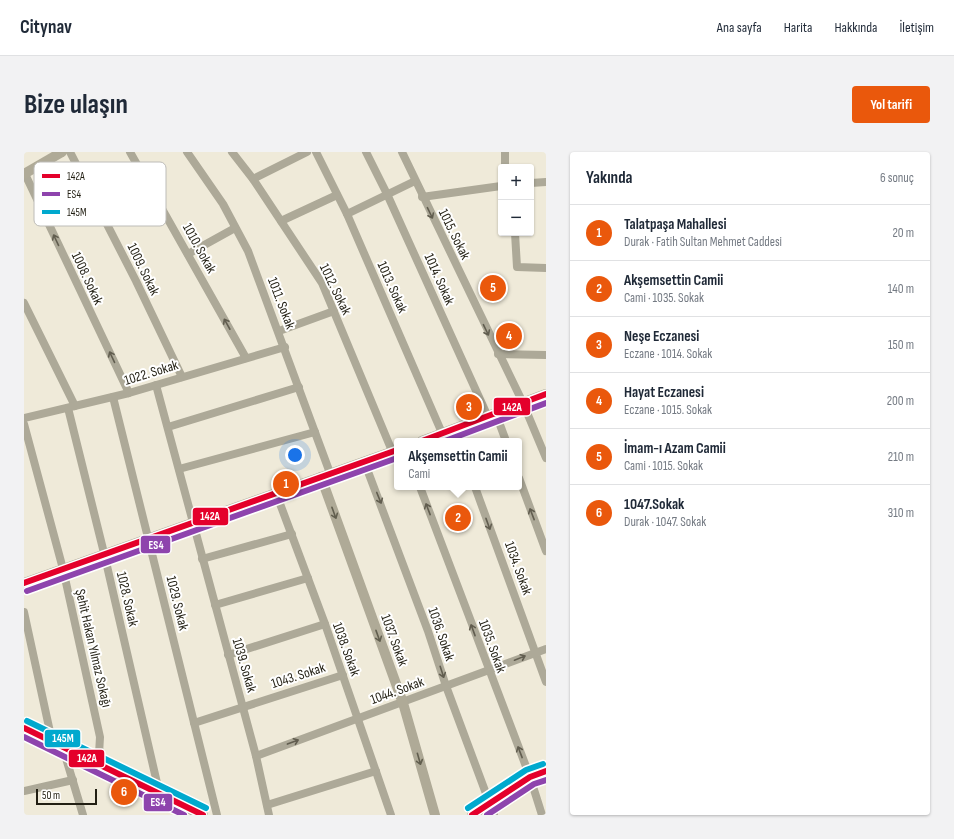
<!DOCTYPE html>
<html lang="tr">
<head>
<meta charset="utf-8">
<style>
  :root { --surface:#fff; --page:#f2f2f3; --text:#1f2937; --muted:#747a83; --line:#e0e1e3; --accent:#ea580c }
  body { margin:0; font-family:"Sofia Sans Condensed",sans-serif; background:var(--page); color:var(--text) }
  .controls { position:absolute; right:12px; top:12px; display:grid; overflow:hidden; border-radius:4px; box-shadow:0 1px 3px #0004 }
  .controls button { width:36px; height:36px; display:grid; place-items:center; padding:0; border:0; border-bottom:1px solid var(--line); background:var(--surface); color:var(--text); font:20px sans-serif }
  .scale { position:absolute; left:12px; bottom:10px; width:61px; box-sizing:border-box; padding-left:4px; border:2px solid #221f13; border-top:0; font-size:11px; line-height:14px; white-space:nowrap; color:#221f13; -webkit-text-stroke:3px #fff; paint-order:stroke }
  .you { position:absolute; left:271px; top:303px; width:14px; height:14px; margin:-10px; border:3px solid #fff; border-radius:50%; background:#1a73e8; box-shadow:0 0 0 6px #1a73e833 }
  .badge { display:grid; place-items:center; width:26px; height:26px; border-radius:50%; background:var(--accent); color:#fff; font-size:13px; font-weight:700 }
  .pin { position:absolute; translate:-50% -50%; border:2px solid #fff; box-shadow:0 1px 4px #0006 }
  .popup { position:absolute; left:370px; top:286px; width:128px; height:52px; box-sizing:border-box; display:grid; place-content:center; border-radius:4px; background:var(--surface); filter:drop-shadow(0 1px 3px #0005); font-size:13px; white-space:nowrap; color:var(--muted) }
  .popup b { font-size:15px; color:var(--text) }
  .popup::after { content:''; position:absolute; left:50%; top:100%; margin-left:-8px; border:8px solid transparent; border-top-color:var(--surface) }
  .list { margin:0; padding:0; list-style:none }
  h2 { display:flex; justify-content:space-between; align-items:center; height:52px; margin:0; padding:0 16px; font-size:17px }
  h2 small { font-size:13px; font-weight:400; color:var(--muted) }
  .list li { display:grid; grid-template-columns:26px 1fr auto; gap:12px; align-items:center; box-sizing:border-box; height:56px; padding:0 16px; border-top:1px solid var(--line) }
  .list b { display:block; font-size:15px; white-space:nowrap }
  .list p { margin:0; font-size:13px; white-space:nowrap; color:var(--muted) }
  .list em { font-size:13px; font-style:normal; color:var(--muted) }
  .map { position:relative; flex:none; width:522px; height:663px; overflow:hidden; border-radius:4px }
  header { display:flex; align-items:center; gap:24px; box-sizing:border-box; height:56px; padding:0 20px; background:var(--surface); border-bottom:1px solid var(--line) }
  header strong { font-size:19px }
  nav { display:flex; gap:22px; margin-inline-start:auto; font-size:14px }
  .intro { display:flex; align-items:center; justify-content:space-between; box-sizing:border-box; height:96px; padding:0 24px }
  h1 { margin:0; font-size:28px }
  .button { padding:10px 18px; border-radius:4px; background:var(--accent); color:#fff; font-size:14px; font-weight:700 }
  main { display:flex; gap:24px; padding:0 24px }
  aside { flex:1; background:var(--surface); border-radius:4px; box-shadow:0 1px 3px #0004 }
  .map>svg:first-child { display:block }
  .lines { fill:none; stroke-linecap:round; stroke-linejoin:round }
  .minor { stroke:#ada998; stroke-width:8 }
  .major { stroke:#afaa97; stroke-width:10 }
  .bus-1-casing { stroke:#fff; stroke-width:9 }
  .bus-2-casing { stroke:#fff; stroke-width:9 }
  .bus-3-casing { stroke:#fff; stroke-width:9 }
  .bus-1 { stroke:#e4002b; stroke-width:6 }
  .bus-2 { stroke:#8e44ad; stroke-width:6 }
  .bus-3 { stroke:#00a9ce; stroke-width:6 }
  .oneway { stroke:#615d4f }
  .oneway2 { stroke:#615e4e }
  .labels { text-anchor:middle; stroke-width:4; stroke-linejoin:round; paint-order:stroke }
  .street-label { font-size:14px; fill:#221f13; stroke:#fff }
  .key { fill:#fff; stroke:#bdbcb8; stroke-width:1 }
  .key-label { font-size:11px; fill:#221f13 }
  .line-badge { stroke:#fff; stroke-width:1.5 }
  .badge-label { font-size:11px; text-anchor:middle; font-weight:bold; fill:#fff }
</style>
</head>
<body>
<header>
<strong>Citynav</strong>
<nav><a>Ana sayfa</a><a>Harita</a><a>Hakkında</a><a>İletişim</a></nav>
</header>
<div class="intro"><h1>Bize ulaşın</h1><a class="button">Yol tarifi</a></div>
<main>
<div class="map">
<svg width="522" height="663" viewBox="0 0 522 663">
  <rect width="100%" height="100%" fill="#efead9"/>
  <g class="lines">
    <g class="minor">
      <path d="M46,0L112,129L158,225"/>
      <path d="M106,0L222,206"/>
      <path d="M163,0L199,52L224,99L306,321"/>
      <path d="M208,0L229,27L298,131L368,299"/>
      <path d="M292,0L323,62L418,281"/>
      <path d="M342,0L363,42L464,265"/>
      <path d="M378,0L499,251L522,306"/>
      <path d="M481,15V0"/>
      <path d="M1,22L105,241"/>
      <path d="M229,27L283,0"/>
      <path d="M507,31L522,30"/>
      <path d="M398,45L477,34"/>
      <path d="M323,62L391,29"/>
      <path d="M257,69L313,43"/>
      <path d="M491,81L493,115L522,116"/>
      <path d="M164,102L211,76"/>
      <path d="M0,151L51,254"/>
      <path d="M255,179L310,159"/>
      <path d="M474,202L522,203"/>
      <path d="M132,233L232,604L245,663"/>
      <path d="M89,245L193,663"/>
      <path d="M44,256L80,401L136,644"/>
      <path d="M472,262L482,289"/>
      <path d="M0,266L105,241L261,195"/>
      <path d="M0,272L39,417L76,585L75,602L71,609"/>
      <path d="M144,275L275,235"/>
      <path d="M429,278L434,289"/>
      <path d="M340,309L404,479L422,534L470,663"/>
      <path d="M155,317L291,280"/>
      <path d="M495,326L522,399"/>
      <path d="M396,335L506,625L518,663"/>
      <path d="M451,335L522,530"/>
      <path d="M252,341L301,472L367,663"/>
      <path d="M178,407L268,382"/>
      <path d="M191,453L284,426"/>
      <path d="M0,460L28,589"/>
      <path d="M204,503L301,472"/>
      <path d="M170,571L319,523"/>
      <path d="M38,593L59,663"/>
      <path d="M232,604L522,497"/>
      <path d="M0,639L49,628"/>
      <path d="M243,653L352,619"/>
    </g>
    <g class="major">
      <path d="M0,22L38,0"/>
      <path d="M398,289L522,242"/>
      <path d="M297,325L379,551L411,663"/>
      <path d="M0,431L373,298"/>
      <path d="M0,576C61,603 118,636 179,663"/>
      <path d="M448,663L506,625L522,619"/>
    </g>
    <defs>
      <g id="bus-1">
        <path d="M398,289L522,242"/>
        <path d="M0,431L373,298"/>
        <path d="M0,576L179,663"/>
        <path d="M448,663L506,625L522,619"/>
      </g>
      <g id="bus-2">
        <path d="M421,289L522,251"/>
        <path d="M3,439L373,306"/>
        <path d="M0,585L160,663"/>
        <path d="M463,663L510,632L522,628"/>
      </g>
      <g id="bus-3">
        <path d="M3,569L182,656"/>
        <path d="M444,656L502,618L519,612"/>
      </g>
    </defs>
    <use href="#bus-1" class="bus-1-casing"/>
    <use href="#bus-2" class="bus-2-casing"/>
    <use href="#bus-3" class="bus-3-casing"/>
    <use href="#bus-1" class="bus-1"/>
    <use href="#bus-2" class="bus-2"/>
    <use href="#bus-3" class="bus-3"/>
  </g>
  <defs><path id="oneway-shaft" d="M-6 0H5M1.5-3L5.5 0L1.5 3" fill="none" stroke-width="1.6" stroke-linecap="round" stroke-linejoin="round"/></defs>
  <g class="oneway">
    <use href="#oneway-shaft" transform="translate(406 61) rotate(64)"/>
    <use href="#oneway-shaft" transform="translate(32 88) rotate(-115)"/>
    <use href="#oneway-shaft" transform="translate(203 172) rotate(-119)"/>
    <use href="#oneway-shaft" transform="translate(462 178) rotate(64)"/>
    <use href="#oneway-shaft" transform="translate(88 205) rotate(-115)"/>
    <use href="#oneway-shaft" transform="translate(355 346) rotate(68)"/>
    <use href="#oneway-shaft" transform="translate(404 357) rotate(-111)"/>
    <use href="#oneway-shaft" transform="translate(508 362) rotate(-111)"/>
    <use href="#oneway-shaft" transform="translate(464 372) rotate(70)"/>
    <use href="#oneway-shaft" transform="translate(449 478) rotate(-110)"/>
    <use href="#oneway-shaft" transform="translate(496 506) rotate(-22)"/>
    <use href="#oneway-shaft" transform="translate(418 520) rotate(72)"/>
    <use href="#oneway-shaft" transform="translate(269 590) rotate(-20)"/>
    <use href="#oneway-shaft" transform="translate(496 600) rotate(-111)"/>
  </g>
  <g class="oneway2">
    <use href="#oneway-shaft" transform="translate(310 361) rotate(70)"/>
    <use href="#oneway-shaft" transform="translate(354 484) rotate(70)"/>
    <use href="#oneway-shaft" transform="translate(395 607) rotate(74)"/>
  </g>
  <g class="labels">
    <g class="street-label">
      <text transform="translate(431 82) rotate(64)" y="5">1015. Sokak</text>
      <text transform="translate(176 96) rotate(61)" y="5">1010. Sokak</text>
      <text transform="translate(120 117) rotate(64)" y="5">1009. Sokak</text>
      <text transform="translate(64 126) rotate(65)" y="5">1008. Sokak</text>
      <text transform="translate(416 127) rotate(66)" y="5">1014. Sokak</text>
      <text transform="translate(369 135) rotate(66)" y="5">1013. Sokak</text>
      <text transform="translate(312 137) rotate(64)" y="5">1012. Sokak</text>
      <text transform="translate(258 151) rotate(69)" y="5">1011. Sokak</text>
      <text transform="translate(127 220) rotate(-17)" y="5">1022. Sokak</text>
      <text transform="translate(495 416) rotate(70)" y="5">1034. Sokak</text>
      <text transform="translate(104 447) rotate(77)" y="5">1028. Sokak</text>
      <text transform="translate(154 451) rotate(76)" y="5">1029. Sokak</text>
      <text transform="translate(418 482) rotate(71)" y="5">1036. Sokak</text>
      <text transform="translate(371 488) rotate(70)" y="5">1037. Sokak</text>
      <text transform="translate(469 494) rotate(70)" y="5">1035. Sokak</text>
      <text transform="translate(70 496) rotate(77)" y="5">Şehit Hakan Yılmaz Sokağı</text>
      <text transform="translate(323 497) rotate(70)" y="5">1038. Sokak</text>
      <text transform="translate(221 513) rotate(74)" y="5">1039. Sokak</text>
      <text transform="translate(274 523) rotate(-18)" y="5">1043. Sokak</text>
      <text transform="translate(373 538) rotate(-20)" y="5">1044. Sokak</text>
    </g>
  </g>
  <rect x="10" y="10" width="132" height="64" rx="6" class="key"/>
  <rect x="18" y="22" width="18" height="4" fill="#e4002b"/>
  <rect x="18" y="40" width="18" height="4" fill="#8e44ad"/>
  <rect x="18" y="58" width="18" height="4" fill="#00a9ce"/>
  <g class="key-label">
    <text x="43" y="28">142A</text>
    <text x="43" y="46">ES4</text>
    <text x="43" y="64">145M</text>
  </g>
  <g class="line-badge">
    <rect x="469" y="245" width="38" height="19" rx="4" fill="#e4002b"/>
    <rect x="168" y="355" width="37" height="19" rx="4" fill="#e4002b"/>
    <rect x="116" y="383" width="31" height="19" rx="4" fill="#8e44ad"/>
    <rect x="20" y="577" width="37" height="19" rx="4" fill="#00a9ce"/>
    <rect x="44" y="597" width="37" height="19" rx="4" fill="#e4002b"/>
    <rect x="119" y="641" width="30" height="19" rx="4" fill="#8e44ad"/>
  </g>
  <g class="badge-label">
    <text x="488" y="259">142A</text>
    <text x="186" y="368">142A</text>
    <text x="132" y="397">ES4</text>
    <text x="39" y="590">145M</text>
    <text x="63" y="610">142A</text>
    <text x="134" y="654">ES4</text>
  </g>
</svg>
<div class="controls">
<button>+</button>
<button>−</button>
</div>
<div class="scale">50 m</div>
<div class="you"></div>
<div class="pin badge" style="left:262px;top:332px">1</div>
<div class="pin badge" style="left:434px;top:366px">2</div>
<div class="popup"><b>Akşemsettin Camii</b>Cami</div>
<div class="pin badge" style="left:445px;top:255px">3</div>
<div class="pin badge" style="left:485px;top:184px">4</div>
<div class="pin badge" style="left:469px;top:136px">5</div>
<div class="pin badge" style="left:100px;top:640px">6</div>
</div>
<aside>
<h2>Yakında<small>6 sonuç</small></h2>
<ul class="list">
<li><span class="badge">1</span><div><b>Talatpaşa Mahallesi</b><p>Durak · Fatih Sultan Mehmet Caddesi</p></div><em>20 m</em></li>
<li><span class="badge">2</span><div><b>Akşemsettin Camii</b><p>Cami · 1035. Sokak</p></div><em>140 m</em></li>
<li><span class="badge">3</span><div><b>Neşe Eczanesi</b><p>Eczane · 1014. Sokak</p></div><em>150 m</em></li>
<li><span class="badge">4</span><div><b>Hayat Eczanesi</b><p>Eczane · 1015. Sokak</p></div><em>200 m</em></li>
<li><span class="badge">5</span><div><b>İmam-ı Azam Camii</b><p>Cami · 1015. Sokak</p></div><em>210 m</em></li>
<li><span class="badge">6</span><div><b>1047.Sokak</b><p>Durak · 1047. Sokak</p></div><em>310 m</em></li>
</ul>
</aside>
</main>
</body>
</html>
